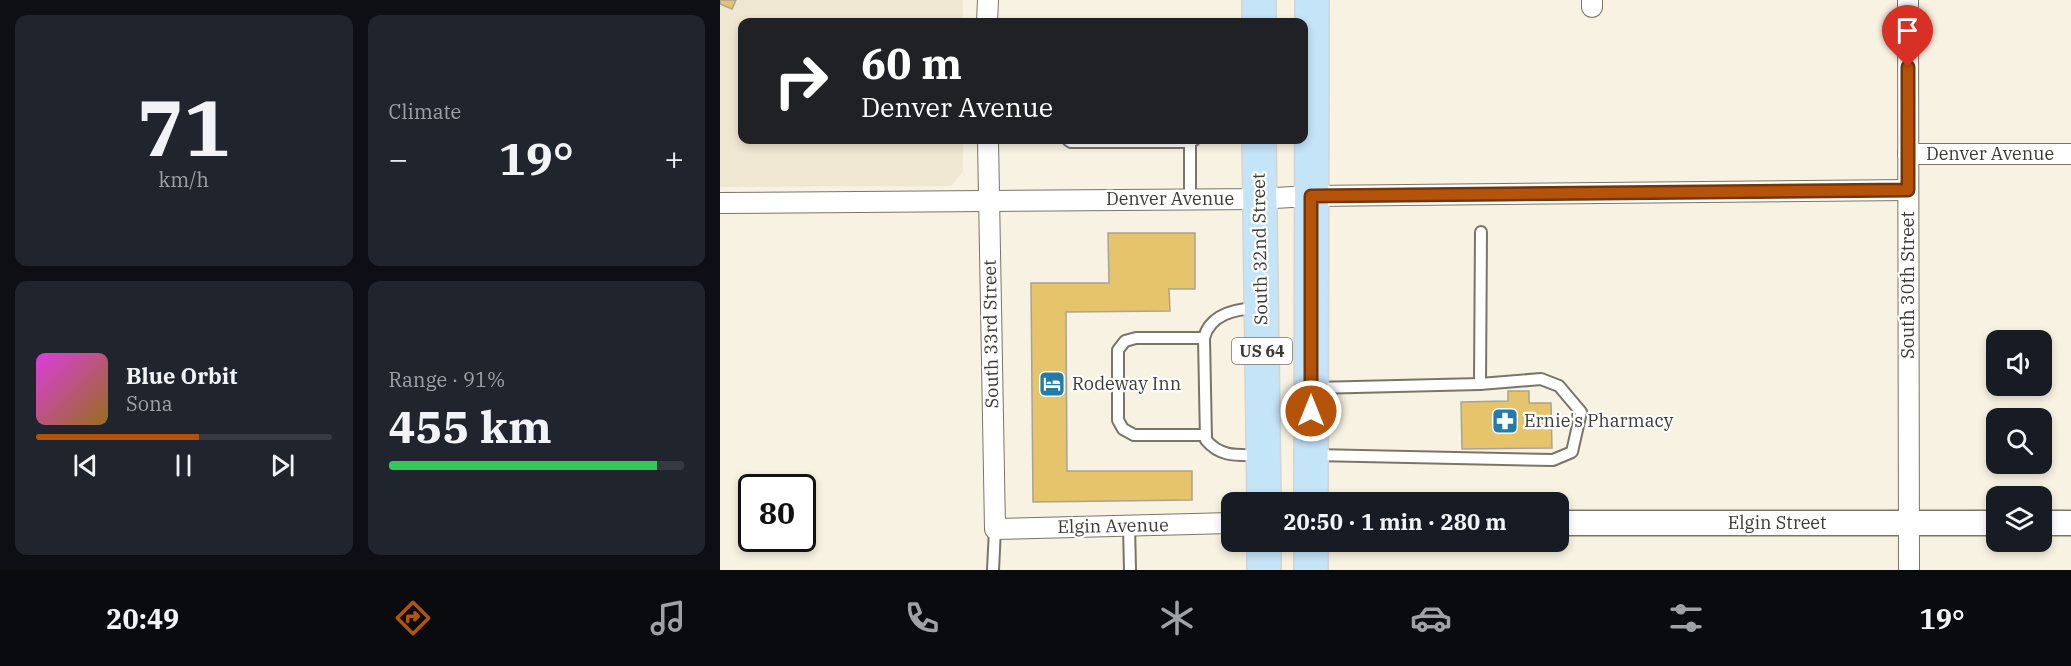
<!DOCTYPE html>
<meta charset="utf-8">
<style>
body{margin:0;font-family:"IBM Plex Serif",serif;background:#20242c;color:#f1f3f6;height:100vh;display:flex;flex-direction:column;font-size:22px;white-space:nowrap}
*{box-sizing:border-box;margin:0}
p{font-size:20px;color:#9ea1a6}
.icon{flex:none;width:33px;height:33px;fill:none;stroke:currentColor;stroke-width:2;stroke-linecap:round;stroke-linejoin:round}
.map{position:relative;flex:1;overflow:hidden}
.side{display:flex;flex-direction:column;gap:15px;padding:15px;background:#0d0f14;width:720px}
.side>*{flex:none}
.top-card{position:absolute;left:18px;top:18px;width:570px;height:126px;border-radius:12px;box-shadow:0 3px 9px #0003;background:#202124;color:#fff;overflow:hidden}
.fabs{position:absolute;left:1266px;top:330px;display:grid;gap:12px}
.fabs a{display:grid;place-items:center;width:66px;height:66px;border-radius:12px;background:#171b24;box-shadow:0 3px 9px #0003;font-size:30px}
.speed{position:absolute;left:18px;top:474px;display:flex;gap:12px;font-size:30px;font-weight:700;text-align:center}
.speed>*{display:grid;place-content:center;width:78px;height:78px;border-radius:50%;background:#171b24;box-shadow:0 3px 9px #0003;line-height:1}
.speed .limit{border:3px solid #111;border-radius:9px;background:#fff;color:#111}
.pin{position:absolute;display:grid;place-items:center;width:51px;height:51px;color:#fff;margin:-62px -26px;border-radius:50% 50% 50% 0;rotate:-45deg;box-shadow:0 0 6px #0007}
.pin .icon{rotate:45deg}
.me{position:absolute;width:66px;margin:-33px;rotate:0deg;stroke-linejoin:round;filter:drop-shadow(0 0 4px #0008)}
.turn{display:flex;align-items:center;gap:21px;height:126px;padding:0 24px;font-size:27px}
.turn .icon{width:78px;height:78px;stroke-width:2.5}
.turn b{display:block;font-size:42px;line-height:51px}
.big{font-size:45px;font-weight:700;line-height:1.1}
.side .card{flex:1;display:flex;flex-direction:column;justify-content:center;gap:9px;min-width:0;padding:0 21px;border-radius:12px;background:#20242c}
.side .dial{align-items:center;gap:0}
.dial b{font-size:78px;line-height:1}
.song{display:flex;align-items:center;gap:18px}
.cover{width:72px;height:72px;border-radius:9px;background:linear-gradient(135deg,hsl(300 70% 55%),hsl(40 70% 35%))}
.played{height:6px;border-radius:3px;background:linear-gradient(90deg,#b45309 55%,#363941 55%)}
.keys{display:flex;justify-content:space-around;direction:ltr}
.heat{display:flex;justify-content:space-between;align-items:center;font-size:33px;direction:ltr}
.charge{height:9px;border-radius:4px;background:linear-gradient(90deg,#34c759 91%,#363941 0)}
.side .tiles{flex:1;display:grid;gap:15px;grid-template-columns:repeat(2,1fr)}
.trip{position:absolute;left:501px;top:492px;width:348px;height:60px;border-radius:12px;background:#171b24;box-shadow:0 3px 9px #0003;font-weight:700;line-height:60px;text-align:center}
.menu{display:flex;height:96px;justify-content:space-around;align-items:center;background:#090b0e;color:#9ea1a6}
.menu .icon{width:42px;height:42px}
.menu .on{color:#b45309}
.menu b{font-size:27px;color:#f1f3f6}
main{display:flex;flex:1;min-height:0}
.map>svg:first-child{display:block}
</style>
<main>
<section class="side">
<div class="tiles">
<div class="card dial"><b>71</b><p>km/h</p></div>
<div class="card"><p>Climate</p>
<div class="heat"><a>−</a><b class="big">19°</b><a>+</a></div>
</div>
<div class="card">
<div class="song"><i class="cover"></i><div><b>Blue Orbit</b><p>Sona</p></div></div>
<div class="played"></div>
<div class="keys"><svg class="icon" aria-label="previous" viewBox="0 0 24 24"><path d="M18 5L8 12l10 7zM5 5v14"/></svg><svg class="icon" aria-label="pause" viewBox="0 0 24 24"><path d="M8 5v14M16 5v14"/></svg><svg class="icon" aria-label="next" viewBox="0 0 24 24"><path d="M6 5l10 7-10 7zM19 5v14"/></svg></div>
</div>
<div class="card"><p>Range · 91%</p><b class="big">455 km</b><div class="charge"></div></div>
</div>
</section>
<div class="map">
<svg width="1351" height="570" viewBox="0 0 1351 570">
<rect width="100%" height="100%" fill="#f8f2e2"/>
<path fill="#efe7d1" d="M0 0H243V22H22V140H243V171L231 186 0 187Z"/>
<g fill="#e5c46b" stroke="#a9a395" stroke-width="1.5">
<path d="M0 0H16L12 9 0 4Z"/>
<path d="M388 233H475V289H449L450 311 346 312 347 471H472V500L313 502 311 283H389Z"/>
<path d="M788 391H809V403H831L832 448 742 449 741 402 788 401Z"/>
</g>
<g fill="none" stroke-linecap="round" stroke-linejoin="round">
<defs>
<g id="service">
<path d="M348 140 351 142H470L474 140"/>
<path d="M470 198V142"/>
<path d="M537 308C515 309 490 314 484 338L486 440C501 458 519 455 540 455"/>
<path d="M484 338H416L405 341 398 350V420L403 429 414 435H486"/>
<path d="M760 384 761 232"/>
<path d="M594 388 760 384 821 379 839 386 861 412 852 452 833 460 594 455"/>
<path d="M409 525 410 570"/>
<path d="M273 570 275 529"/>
</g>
<g id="minor">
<path d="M872 0V7"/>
<path d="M1188 0 1189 570"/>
<path d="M267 22 268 0"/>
<path d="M268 140 275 529 512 523"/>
<path d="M1188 154H1351"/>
<path d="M0 203 539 199 590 196 1188 190"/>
</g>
<g id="tertiary">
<path d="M838 523H1276"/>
<path d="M1322 523H1351"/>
</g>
<g id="trunk">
<path d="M539 0V22"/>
<path d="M539 140 544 502"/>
<path d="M591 502 592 0"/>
<path d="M544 542V570"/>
<path d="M591 542V570"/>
</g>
</defs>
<use href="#service" stroke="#7a7567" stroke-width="14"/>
<use href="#minor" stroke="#7a7567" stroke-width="22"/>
<use href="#tertiary" stroke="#7a7567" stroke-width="27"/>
<use href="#trunk" stroke="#d4d4d2" stroke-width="36"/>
<use href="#service" stroke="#fff" stroke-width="10"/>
<use href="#minor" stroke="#fff" stroke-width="20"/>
<use href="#tertiary" stroke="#fff" stroke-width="24"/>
<use href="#trunk" stroke="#c4e4f8" stroke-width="33"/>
</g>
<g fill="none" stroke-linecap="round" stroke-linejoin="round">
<defs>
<path id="route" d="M591 411V196L1188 190V67"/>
</defs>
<use href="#route" stroke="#753606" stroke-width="15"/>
<use href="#route" stroke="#b45309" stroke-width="10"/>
</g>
<defs>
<symbol id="hotel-square" viewBox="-11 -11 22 22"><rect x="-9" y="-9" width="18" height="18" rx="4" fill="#237baa" stroke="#fff"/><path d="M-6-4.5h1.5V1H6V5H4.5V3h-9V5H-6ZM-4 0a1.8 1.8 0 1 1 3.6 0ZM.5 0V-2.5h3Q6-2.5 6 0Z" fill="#fff"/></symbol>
<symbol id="pharmacy-square" viewBox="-11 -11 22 22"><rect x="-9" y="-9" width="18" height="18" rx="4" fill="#237baa" stroke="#fff"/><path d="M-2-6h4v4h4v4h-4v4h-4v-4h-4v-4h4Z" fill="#fff"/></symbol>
</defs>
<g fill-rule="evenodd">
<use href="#hotel-square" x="317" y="369" width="30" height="30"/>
<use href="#pharmacy-square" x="770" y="406" width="30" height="30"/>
</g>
<g text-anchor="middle" stroke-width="4.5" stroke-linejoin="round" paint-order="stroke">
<rect fill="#fff" stroke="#767571" stroke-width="1.5" x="512" y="338" width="60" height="26" rx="4.5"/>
<g font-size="16" font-weight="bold" fill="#3c3a34">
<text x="542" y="357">US 64</text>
</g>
<g font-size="18" fill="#3c3a34" stroke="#fff">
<text x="1270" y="160">Denver Avenue</text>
<text x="450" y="205">Denver Avenue</text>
<text transform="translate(540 249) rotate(-91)" y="6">South 32nd Street</text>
<text transform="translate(1188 285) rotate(-90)" y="6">South 30th Street</text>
<text transform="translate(271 334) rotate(-91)" y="6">South 33rd Street</text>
<text x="1057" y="529">Elgin Street</text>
<text transform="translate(393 526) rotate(-1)" y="6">Elgin Avenue</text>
</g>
<g font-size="18" fill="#3c3a34" stroke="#fff" text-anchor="start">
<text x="352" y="390">Rodeway Inn</text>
<text x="804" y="427">Ernie's Pharmacy</text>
</g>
</g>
</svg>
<div class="fabs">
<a><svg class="icon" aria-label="sound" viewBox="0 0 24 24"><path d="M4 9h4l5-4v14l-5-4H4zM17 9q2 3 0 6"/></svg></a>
<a><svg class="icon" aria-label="search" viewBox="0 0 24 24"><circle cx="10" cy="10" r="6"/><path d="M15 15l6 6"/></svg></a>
<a><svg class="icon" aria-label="layers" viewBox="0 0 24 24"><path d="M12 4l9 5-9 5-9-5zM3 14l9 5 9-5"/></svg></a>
</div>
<div class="speed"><div class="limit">80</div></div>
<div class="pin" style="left:1188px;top:67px;background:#d93025"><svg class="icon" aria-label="arrive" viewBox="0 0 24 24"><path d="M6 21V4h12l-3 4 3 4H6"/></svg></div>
<svg class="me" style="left:591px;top:411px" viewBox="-20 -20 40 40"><circle r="17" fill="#b45309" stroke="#fff" stroke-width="3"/><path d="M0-11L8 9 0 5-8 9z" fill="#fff"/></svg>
<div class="trip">20:50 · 1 min · 280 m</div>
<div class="top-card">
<div class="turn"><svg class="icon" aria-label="right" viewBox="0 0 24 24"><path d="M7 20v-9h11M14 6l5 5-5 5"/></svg><div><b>60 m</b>Denver Avenue</div></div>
</div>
</div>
</main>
<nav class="menu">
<b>20:49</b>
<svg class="icon on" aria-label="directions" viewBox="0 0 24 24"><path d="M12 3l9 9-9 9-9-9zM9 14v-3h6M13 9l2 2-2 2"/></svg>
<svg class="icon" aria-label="music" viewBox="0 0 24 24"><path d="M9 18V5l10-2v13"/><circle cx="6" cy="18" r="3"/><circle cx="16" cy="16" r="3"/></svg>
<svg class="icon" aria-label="phone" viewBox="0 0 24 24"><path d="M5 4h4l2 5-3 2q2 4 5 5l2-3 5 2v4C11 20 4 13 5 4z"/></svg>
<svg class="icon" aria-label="climate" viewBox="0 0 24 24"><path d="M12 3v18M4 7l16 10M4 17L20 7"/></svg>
<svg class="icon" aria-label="car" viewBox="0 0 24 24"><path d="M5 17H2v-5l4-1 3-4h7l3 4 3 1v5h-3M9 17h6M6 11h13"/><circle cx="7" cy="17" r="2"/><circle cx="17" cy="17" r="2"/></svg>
<svg class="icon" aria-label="filters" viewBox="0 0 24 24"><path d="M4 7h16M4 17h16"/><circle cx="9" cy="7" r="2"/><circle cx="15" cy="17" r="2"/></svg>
<b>19°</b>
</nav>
